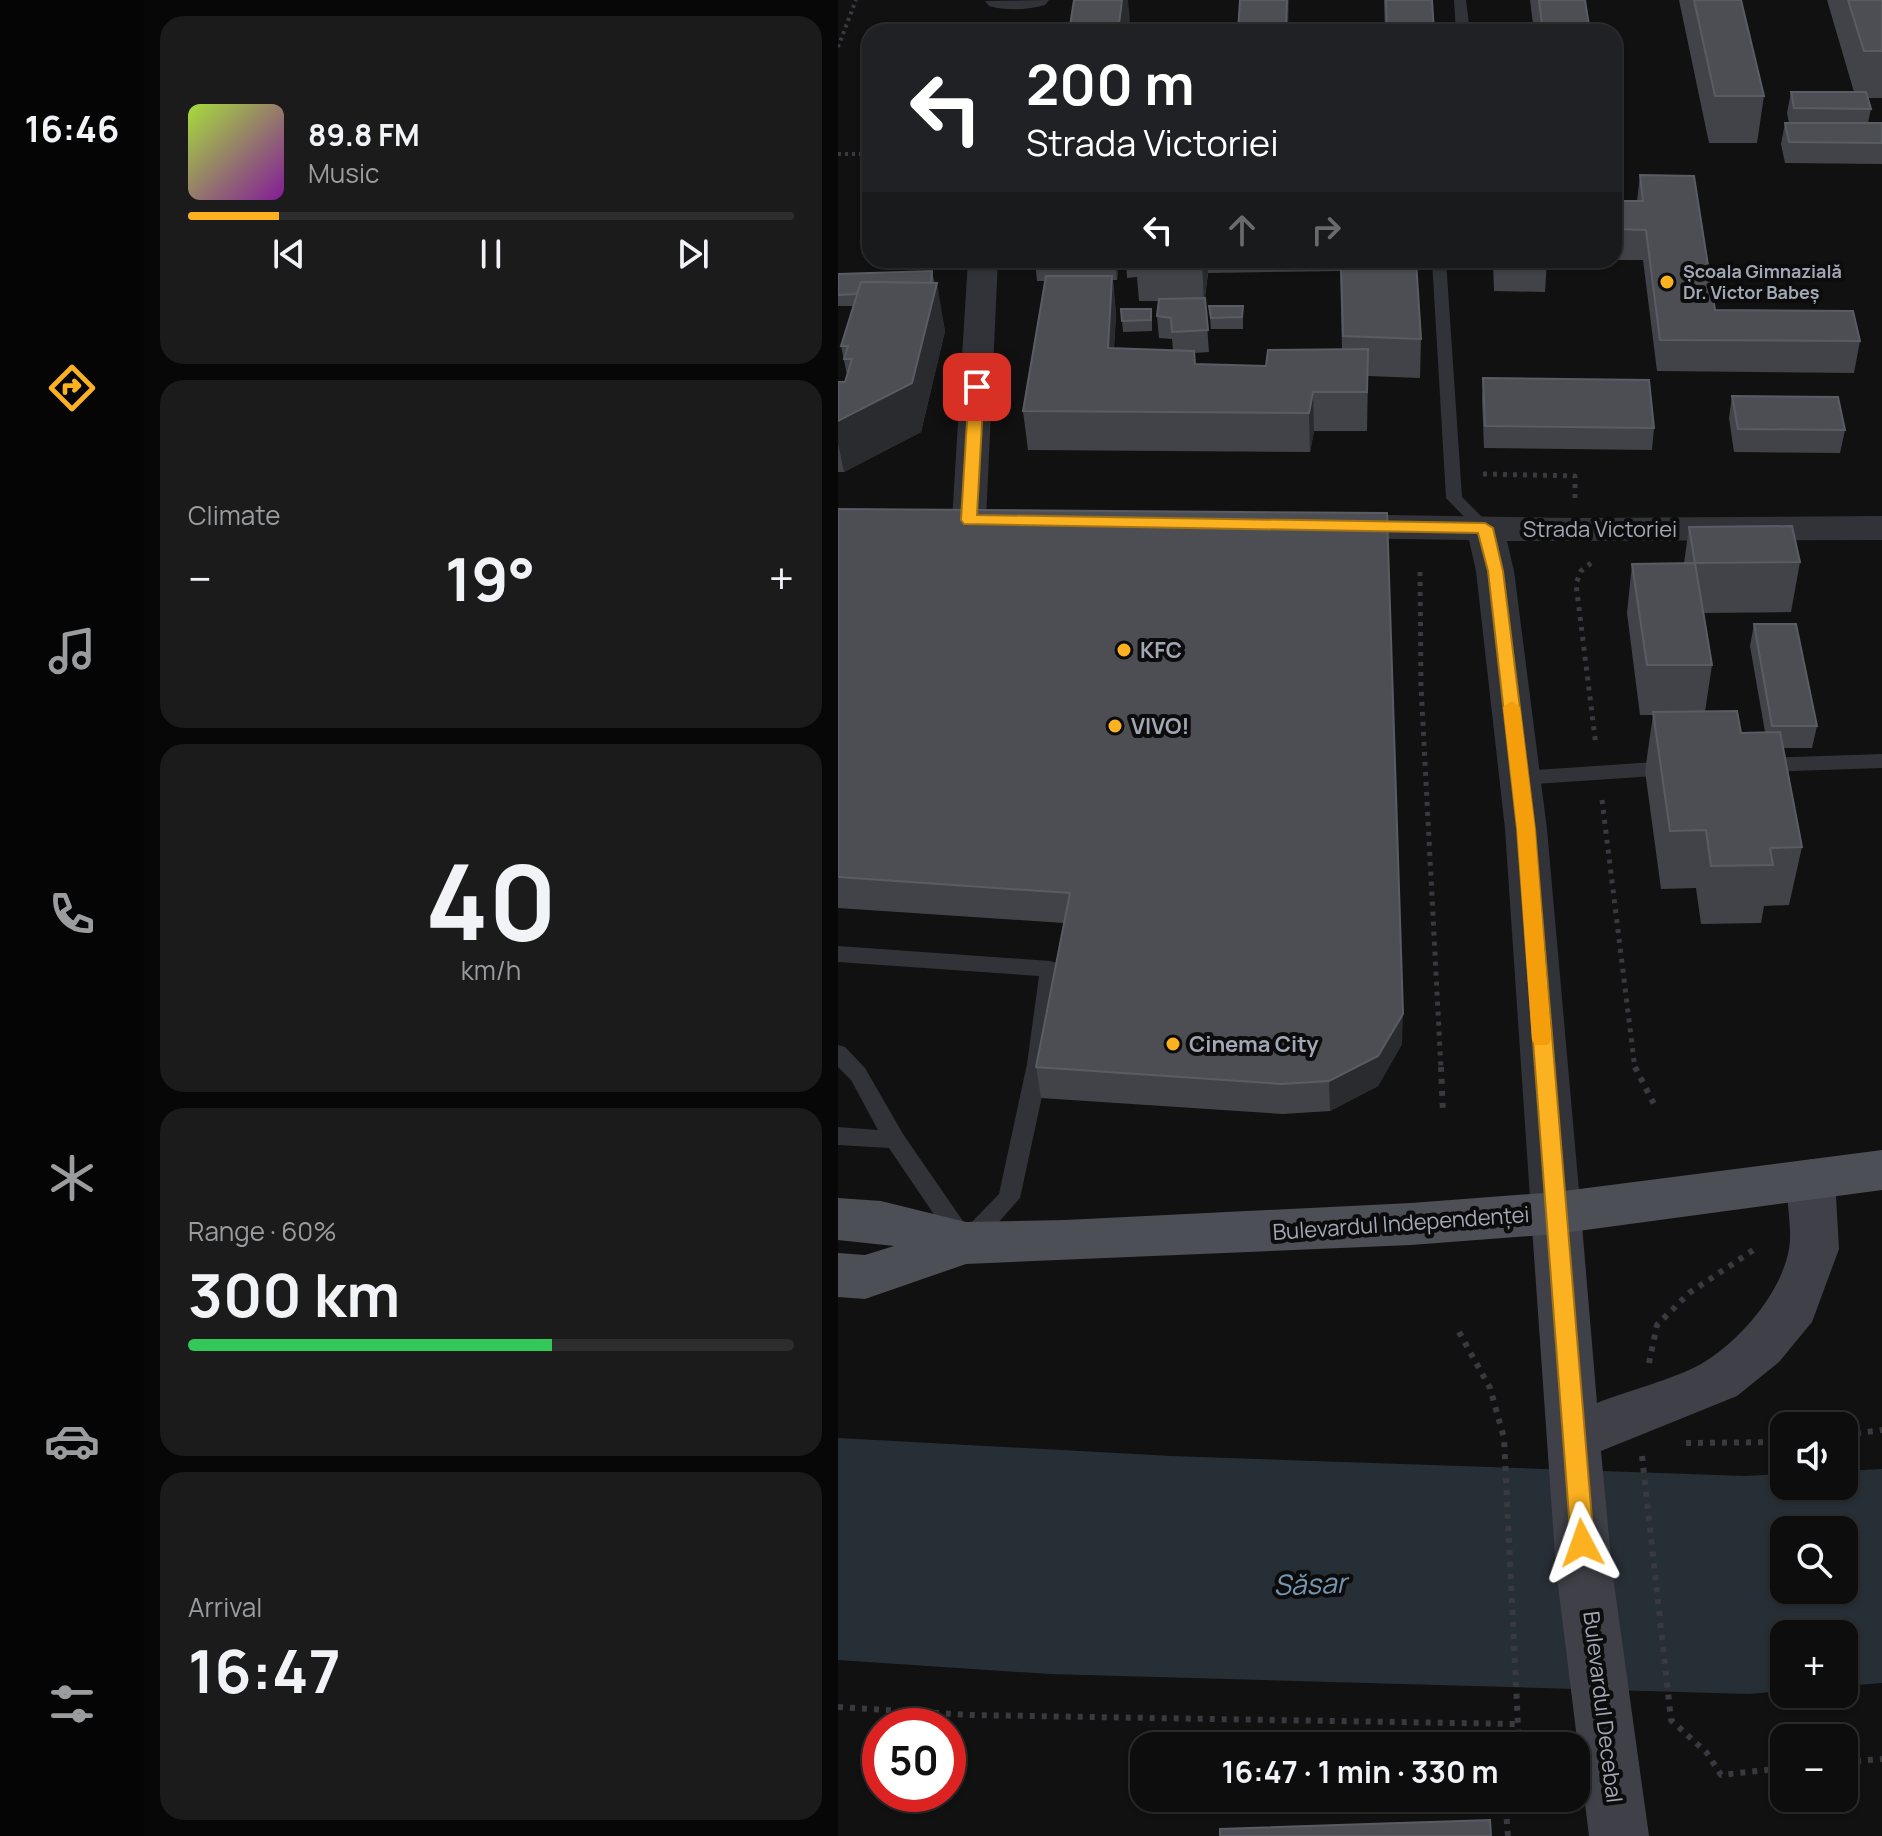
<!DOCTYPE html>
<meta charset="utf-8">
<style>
body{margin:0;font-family:Manrope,sans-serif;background:#1b1b1c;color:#f1f3f6;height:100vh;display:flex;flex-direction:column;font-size:30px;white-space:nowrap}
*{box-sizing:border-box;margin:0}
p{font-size:26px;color:#9a9c9e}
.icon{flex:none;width:44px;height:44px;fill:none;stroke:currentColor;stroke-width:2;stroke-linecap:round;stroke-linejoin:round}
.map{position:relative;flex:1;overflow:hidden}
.drawer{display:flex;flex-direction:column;gap:16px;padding:16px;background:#070708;width:694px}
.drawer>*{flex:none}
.guide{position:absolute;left:24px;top:24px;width:760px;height:244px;border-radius:24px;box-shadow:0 2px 6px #0004,0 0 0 2px #2d2d2e;background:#202124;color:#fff;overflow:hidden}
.tools{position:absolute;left:932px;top:1412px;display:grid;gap:16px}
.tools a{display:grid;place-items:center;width:88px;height:88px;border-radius:16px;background:#0d0d0e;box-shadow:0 2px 6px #0004,0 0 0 2px #2d2d2e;font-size:40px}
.speed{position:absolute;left:24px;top:1708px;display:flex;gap:16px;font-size:40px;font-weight:700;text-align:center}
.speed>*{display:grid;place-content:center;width:104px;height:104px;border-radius:50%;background:#0d0d0e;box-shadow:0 2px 6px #0004,0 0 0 2px #2d2d2e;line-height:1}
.speed .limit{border:12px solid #d22;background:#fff;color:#111}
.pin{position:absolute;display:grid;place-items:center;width:68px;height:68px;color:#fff;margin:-34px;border-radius:16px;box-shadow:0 4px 12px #0006}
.me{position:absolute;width:88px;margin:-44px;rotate:356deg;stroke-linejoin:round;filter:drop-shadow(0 0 6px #0008)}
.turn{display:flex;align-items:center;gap:28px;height:168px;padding:0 32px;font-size:36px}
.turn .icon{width:104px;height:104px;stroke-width:2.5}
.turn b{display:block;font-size:56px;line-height:68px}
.lanes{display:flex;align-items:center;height:76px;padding:0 32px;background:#0003;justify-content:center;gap:40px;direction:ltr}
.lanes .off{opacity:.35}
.big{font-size:60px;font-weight:700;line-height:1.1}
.drawer .widget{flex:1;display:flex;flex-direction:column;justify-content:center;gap:12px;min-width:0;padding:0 28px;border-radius:24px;background:#1b1b1c}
.drawer .dial{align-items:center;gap:0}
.dial b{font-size:104px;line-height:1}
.song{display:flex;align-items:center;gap:24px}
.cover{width:96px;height:96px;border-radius:12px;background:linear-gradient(135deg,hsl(80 70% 55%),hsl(290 70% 35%))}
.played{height:8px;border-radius:4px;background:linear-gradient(90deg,#fbb120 15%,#2d2d2e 15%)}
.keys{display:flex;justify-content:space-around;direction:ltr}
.heat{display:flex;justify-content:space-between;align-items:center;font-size:44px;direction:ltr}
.charge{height:12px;border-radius:6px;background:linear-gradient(90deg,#34c759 60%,#2d2d2e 0)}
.trip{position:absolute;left:292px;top:1732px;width:460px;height:80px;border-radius:24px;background:#0d0d0e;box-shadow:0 2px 6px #0004,0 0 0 2px #2d2d2e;font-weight:700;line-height:80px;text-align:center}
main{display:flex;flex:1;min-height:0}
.tabs{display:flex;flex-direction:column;width:144px;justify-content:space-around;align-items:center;background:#050506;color:#9a9c9e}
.tabs .icon{width:56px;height:56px}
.tabs .current{color:#fbb120}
.tabs b{font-size:36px;color:#f1f3f6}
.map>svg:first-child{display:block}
</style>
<main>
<nav class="tabs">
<b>16:46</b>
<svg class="icon current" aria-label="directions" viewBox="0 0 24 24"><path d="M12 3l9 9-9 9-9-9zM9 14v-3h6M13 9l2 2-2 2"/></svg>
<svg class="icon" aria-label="music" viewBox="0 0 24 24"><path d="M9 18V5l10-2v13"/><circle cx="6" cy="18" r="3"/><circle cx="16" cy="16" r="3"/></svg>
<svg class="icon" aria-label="phone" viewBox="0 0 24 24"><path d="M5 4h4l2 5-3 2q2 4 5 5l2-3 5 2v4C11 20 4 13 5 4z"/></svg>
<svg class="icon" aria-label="climate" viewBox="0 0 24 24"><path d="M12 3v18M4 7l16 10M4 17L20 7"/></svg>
<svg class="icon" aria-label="car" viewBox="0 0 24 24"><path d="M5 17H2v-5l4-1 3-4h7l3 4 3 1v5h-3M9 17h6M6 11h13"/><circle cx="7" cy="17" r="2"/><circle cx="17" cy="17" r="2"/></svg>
<svg class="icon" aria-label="filters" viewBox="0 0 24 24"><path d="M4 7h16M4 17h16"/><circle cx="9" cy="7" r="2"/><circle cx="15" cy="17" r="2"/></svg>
</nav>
<section class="drawer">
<div class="widget">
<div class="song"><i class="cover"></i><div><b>89.8 FM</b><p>Music</p></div></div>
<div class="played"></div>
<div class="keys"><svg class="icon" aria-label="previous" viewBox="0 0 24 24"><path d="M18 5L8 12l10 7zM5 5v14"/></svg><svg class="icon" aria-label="pause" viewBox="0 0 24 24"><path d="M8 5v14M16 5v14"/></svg><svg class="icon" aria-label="next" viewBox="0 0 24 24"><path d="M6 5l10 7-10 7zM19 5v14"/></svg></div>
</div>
<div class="widget"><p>Climate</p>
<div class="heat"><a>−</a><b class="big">19°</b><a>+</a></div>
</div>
<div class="widget dial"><b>40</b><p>km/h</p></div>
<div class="widget"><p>Range · 60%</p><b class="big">300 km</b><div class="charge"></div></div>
<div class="widget"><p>Arrival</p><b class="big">16:47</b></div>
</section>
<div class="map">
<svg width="1044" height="1836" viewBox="0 0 1044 1836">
<rect width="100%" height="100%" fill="#111112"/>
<path fill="#272f36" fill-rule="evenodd" d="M0 1438 333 1456 907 1476 946 1474V1486H1006V1471L1044 1469V1683L1006 1686V1634H946V1691L911 1694 212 1674 0 1660ZM946 1530H1006V1590H946Z"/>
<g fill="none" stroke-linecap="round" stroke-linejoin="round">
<g stroke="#383a3f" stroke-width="4" stroke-dasharray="3 4" stroke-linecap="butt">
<path d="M0 47 18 0"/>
<path d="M0 154H32"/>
</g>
<g stroke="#383a3f" stroke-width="5" stroke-dasharray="4 6" stroke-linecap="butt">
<path d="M645 474 737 476V499"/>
<path d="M753 563 743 571 738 584 758 746"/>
<path d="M582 572 583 686 603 1069"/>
<path d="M764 800 797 1069"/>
</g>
<g stroke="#383a3f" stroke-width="6" stroke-dasharray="5 7" stroke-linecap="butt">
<path d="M603 1067 605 1114"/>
<path d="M797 1067 818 1108"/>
<path d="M621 1332 652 1388 666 1438 681 1746"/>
<path d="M811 1363 819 1325 851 1293 917 1249"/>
<path d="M1006 1435 1044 1430"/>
<path d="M848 1443 946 1442"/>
<path d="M804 1456 833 1720 869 1753 883 1775 946 1768"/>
<path d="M0 1707 132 1715 679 1724"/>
<path d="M1006 1762 1044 1759"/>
<path d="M670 1836 668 1810 671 1798"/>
</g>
<g fill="#323338" fill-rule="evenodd">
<path d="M616 0H628L632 32H618Z"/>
<path d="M594 260H608L624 497 655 528 647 533 641 532 608 498Z"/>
<path d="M1044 754V768L924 772 915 765 924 758Z"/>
<path d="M832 761 841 768 832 775 682 785 673 778 682 771Z"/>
<path d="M0 946 212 961 219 963 222 969 211 1064 182 1198 136 1250 128 1253 120 1250 51 1148 0 1145V1127L40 1130 13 1080 0 1067V1045L7 1047 27 1068 65 1134 129 1227 161 1194 189 1064 201 976 0 962Z"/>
</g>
<g fill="#323338" fill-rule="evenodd">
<path d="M211 0 207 5C190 10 168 11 151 6L147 1Z"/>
<path d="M130 260H160L148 520 143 528 131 531 119 528 114 520Z"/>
</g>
<path fill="#323338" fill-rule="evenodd" d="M490 514 738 518 1044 516V540L669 541 676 571 709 829 743 1213 735 1228 718 1234 701 1228 693 1213 667 829 638 571 631 540 490 538 477 534 471 526 477 518Z"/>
<path fill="#404148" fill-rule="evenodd" d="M973 1159 990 1165 997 1179 1001 1249 974 1322 941 1362 899 1396 763 1451 774 1569 811 1836H751L718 1569 693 1213 701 1198 718 1192 735 1198 743 1213 759 1403C791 1390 834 1380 863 1364 901 1342 943 1294 951 1249 956 1220 942 1192 956 1165Z"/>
<path fill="#4d4f57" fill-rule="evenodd" d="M1044 1150V1190L718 1234 573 1245 128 1264 27 1299 0 1297V1253L27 1255 56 1246 0 1240V1198L43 1201 128 1222 227 1220 573 1203 718 1192Z"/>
</g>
<g fill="#414348" fill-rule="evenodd">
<path d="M546 0H594L596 32H547Z"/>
<path d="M692 0H747L752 32H696Z"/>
<path d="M841 0H903L926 96 919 143H871Z"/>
<path d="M989 0H1044V98H1029L1033 109 1030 123H1044V164L947 163 943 144 947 123H951L949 113 953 92H1016Z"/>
<path d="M802 175 877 310 1022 341 1016 373 819 371 805 260H740H776V201H799Z"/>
<path d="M197 260H281L279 280H275L278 314 276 349 335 350 334 339 321 338 319 316 321 301H301L299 277 289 278 288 260H578L583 339 582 378 530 376 529 431H476L472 452 190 450 185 411 207 281H199ZM502 271 504 349 428 366 357 364 356 353 371 352 367 298 370 273Z"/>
<path d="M655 260H709L707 292 656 291Z"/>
<path d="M94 271 107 331 83 432 6 472H0V382H7L9 375 3 346 15 306H0V274Z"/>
<path d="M371 306 405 317V329H373Z"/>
<path d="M314 320V331L285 332 284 321Z"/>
<path d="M645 378 816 428 814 450 646 448 644 400Z"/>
<path d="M894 396 1007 430 1002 453 896 452 891 418Z"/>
<path d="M0 509 564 1044 540 1086 492 1111 445 1114 203 1098 198 1067 226 923 0 908Z"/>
<path d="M851 527 962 562 953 612 866 613 874 665 867 712 903 733 927 732 912 646 916 624 979 726 974 748H946L964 847 951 905 926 906 923 923 863 924 858 888 823 889 807 771 815 715H802L789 613 794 564 846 563Z"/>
</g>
<g fill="#2a2b2e">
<path d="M284 0H290L292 20 290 32H280Z"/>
<path d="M449 0H451L450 32H448Z"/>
<path d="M277 260H281L279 280Z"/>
<path d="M364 260H370V273L366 303Z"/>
<path d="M274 276 278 314 273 387 270 348Z"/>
<path d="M99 283 107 331 83 432 6 472 0 443V421Z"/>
<path d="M475 392 476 431 472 452 471 413Z"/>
<path d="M565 1014 564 1044 540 1086 492 1111 491 1081Z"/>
</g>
<g fill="#4c4e54" stroke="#595c63" stroke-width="2">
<path d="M236 0H284L280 32H231Z"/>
<path d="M402 0H449L448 32H400Z"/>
<path d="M548 0H594L596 32H549Z"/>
<path d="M701 0H747L752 32H705Z"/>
<path d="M856 0H903L926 96H877Z"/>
<path d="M1010 0H1044V51H1026Z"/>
<path d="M953 92H1028L1033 109 956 108Z"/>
<path d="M947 123H1044V143L951 142Z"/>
<path d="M802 175 856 176 877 310 1015 311 1022 341 822 340 808 230 776 229V201H805Z"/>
<path d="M298 260H364V264L298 262Z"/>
<path d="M503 260H578L583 339 505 336Z"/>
<path d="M658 260H709V261Z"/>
<path d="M94 271 93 283 23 282 19 294 0 295V274Z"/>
<path d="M208 276H274L270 348 356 351 357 364 428 366 430 350 530 349 529 392H475L471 413 185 411Z"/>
<path d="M23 282 99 283 74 383 0 421V382H7L14 359H6L10 346H3Z"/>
<path d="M367 298 370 330 334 332 333 318 319 316 321 299Z"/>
<path d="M371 306H405L404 317 373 318Z"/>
<path d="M283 309H313V320L284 321Z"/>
<path d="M645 378 811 380 816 428 647 426Z"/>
<path d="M894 396 1000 397 1007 430 900 429Z"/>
<path d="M0 509 549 513 565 1014 540 1056 491 1081 444 1084 198 1067 232 893 0 877Z"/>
<path d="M954 526 962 562 857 563 851 527Z"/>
<path d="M857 563 874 665H809L794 564Z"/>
<path d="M916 624H958L979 726H934Z"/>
<path d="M899 711 903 733 942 732 964 847 932 848 935 865 873 866 868 830 832 831 815 712Z"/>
<path d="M652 1820 653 1836H382V1829Z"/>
</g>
<path fill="#fbb120" stroke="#a37315" stroke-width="2" d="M139 382 146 387 139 515 647 523 655 528 665 571 697 829 756 1543 752 1550 744 1553 736 1550 733 1543 679 829 650 571 640 533 126 524 123 520 131 387Z"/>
<path fill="#f59e0b" d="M674 701 682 707 697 829 713 1040 710 1045H697L694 1040 679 829 665 707Z"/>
<g fill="#fbb120" stroke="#0c0c0d" stroke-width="3">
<circle cx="829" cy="282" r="8"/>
<circle cx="286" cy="650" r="8"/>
<circle cx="277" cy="726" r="8"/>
<circle cx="335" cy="1044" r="8"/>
</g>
<g text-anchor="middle" stroke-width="8" stroke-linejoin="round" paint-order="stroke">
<g font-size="18" font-weight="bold" fill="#a1a7b4" stroke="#0c0c0d" text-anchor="start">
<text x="845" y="278">Școala Gimnazială<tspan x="845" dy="21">Dr. Victor Babeș</tspan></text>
</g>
<g font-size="22" fill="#a1a7b4" stroke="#0c0c0d">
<text x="762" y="537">Strada Victoriei</text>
<text transform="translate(563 1223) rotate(-4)" y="8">Bulevardul Independenței</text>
<text transform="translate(765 1707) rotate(83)" y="8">Bulevardul Decebal</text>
</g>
<g font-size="22" font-weight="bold" fill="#a1a7b4" stroke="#0c0c0d" text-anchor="start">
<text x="302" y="658">KFC</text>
<text x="293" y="734">VIVO!</text>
<text x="351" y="1052">Cinema City</text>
</g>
<g font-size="28" font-style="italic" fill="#7695b1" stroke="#0c0c0d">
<text transform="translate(472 1584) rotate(-2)" y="10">Săsar</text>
</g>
</g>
</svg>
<div class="tools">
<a><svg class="icon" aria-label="sound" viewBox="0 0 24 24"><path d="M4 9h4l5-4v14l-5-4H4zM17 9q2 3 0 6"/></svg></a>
<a><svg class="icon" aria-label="search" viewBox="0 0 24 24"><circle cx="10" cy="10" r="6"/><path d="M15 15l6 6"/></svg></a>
<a>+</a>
<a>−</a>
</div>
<div class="speed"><div class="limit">50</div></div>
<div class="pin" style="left:139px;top:387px;background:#d93025"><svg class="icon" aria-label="arrive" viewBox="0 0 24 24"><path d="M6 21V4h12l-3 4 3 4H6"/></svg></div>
<svg class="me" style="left:744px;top:1543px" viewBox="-20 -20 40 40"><path d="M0-17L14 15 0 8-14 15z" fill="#fbb120" stroke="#fff" stroke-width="4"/></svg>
<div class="trip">16:47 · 1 min · 330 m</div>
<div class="guide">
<div class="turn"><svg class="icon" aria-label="left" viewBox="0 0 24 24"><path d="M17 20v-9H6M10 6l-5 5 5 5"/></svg><div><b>200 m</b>Strada Victoriei</div></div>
<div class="lanes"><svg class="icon" aria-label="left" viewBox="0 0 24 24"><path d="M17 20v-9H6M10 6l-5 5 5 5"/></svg><svg class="icon off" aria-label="ahead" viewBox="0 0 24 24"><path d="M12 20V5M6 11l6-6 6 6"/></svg><svg class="icon off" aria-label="right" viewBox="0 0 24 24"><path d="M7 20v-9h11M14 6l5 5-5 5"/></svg></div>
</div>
</div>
</main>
